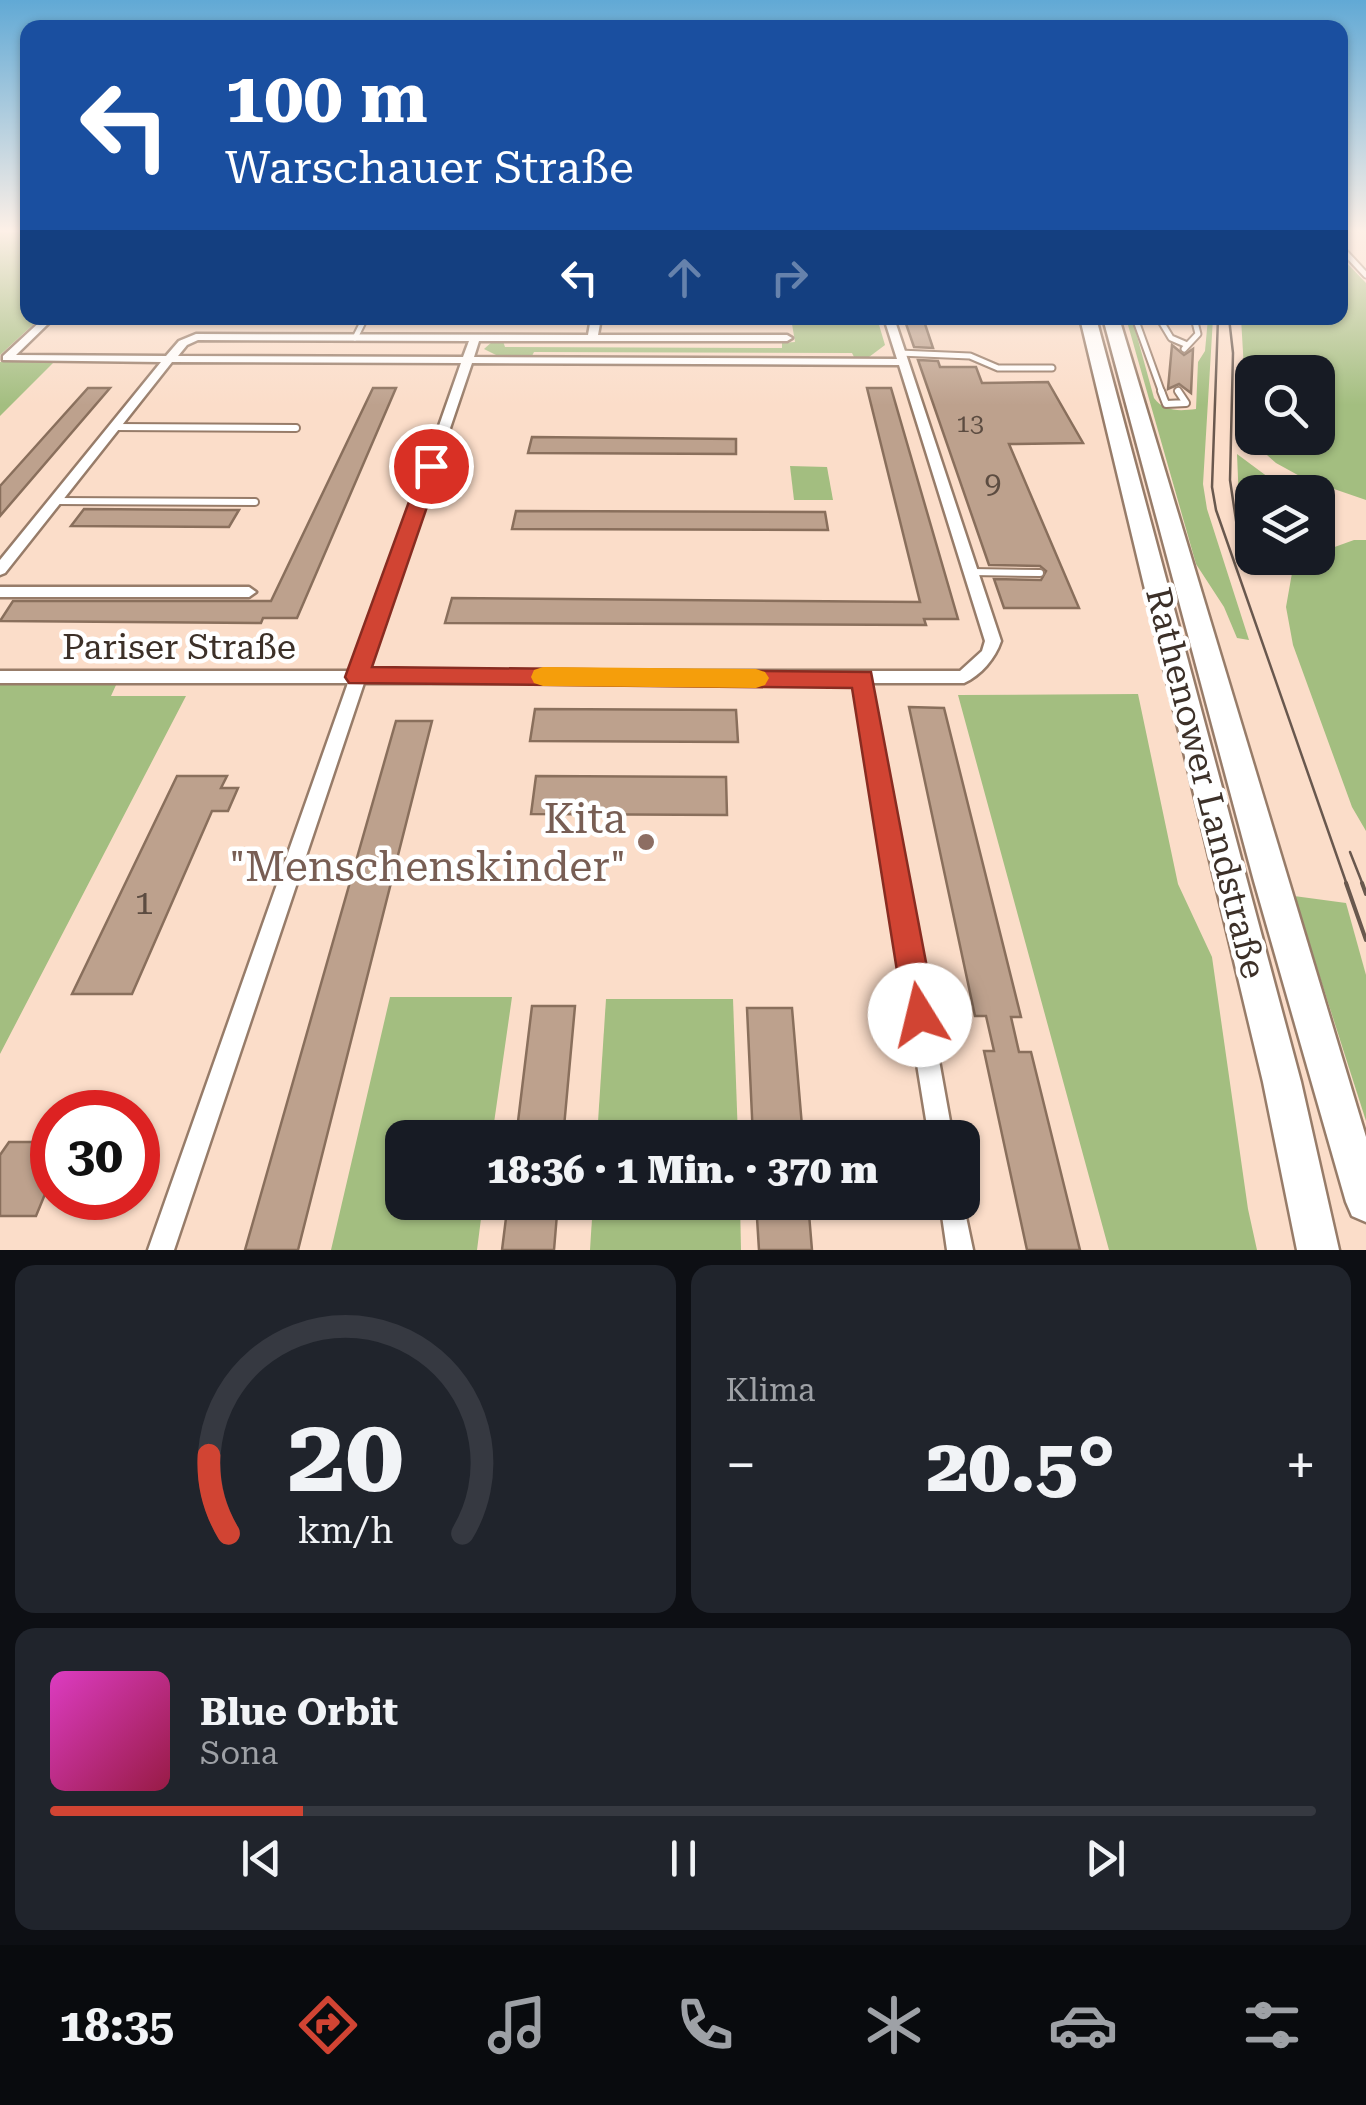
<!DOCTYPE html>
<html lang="de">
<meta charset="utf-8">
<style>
body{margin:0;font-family:"Roboto Serif",serif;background:#20242c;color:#f1f3f6;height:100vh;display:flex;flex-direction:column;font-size:38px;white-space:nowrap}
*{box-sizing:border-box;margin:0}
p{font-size:32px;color:#9ea1a6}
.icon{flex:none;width:55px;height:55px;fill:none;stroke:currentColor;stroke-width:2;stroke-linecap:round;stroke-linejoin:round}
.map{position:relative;height:1250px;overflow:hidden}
.panel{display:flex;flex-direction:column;gap:15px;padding:15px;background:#0d0f14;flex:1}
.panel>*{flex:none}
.top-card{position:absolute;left:20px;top:20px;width:1328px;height:305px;border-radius:20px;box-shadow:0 2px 8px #0004;background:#1a4fa0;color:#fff;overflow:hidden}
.buttons{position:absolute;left:1235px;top:355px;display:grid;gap:20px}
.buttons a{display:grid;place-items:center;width:100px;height:100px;border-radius:20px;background:#171b24;box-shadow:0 2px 8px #0004;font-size:50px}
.speed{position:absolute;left:30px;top:1090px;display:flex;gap:20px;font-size:50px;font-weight:700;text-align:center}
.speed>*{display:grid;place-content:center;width:130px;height:130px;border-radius:50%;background:#171b24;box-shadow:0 2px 8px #0004;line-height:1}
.speed .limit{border:15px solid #d22;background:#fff;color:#111}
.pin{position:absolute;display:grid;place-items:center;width:85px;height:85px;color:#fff;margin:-42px;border:5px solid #fff;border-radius:50%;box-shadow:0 2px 10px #0007}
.me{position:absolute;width:110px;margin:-55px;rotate:351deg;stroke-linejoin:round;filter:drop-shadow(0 0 8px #0008)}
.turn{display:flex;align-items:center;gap:35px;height:210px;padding:0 40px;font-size:45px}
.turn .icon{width:130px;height:130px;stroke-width:2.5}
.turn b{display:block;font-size:70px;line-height:85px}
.lanes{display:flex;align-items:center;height:95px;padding:0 40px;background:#0003;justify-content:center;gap:50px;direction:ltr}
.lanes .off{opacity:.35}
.big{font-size:75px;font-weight:800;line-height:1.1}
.panel .tile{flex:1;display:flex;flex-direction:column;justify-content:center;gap:15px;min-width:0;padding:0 35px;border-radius:20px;background:#20242c}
.panel .dial{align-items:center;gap:0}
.dial svg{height:260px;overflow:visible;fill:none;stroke:#363941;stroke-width:7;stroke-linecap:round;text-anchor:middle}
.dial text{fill:#f1f3f6;stroke:none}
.song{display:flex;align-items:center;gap:30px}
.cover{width:120px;height:120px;border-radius:15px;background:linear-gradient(135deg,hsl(310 70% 55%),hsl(340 70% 35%))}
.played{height:10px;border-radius:5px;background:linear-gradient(90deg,#d14433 20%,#363941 20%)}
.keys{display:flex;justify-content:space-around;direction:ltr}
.heat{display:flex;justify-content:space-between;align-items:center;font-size:55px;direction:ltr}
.panel .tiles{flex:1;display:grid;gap:15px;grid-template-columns:1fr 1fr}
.tile:last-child{grid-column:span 2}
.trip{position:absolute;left:385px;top:1120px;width:595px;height:100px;border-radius:20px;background:#171b24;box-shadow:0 2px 8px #0004;font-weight:800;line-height:100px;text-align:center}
.dock{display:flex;height:160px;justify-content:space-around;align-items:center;background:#090b0e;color:#9ea1a6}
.dock .icon{width:70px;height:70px}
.dock .current{color:#d14433}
.dock b{font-size:45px;color:#f1f3f6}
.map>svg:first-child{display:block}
</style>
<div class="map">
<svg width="1366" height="1250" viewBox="0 0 1366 1250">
<rect width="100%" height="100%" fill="#fbddc9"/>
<g fill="#a3be80" fill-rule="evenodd">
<path d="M0 230H27V308L22 314 37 321 0 355Z"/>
<path d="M1340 256 1366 283V500L1305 479 1276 463 1248 438 1241 318H1340ZM1252 372H1318V438H1252Z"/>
<path d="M791 318H877L885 345 869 357H854L852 353 534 352 532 356H498L484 349 493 341H503L505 347 782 348V343L795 342Z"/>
<path d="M1126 318H1132L1154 398C1164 412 1180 411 1196 409L1198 362 1205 351 1208 318H1213L1203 484 1207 509 1249 640 1237 638 1224 607 1196 564Z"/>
<path d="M0 362H54L0 416Z"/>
<path d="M1237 454 1288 492H1252V552L1249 556 1240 526Z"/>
<path d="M790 466 827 467 833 500H794Z"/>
<path d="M1354 540H1366V831L1352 807 1293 645 1286 607 1292 573 1318 558V553Z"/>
<path d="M0 685H116L111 696H186L0 1054Z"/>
<path d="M1138 694 1178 884 1212 957 1248 1209 1257 1250H1109L958 695Z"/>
<path d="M1294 896 1346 903 1366 975V1121Z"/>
<path d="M390 997H512L492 1137 402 1138V1202L483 1203 477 1250H331Z"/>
<path d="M606 999H733L738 1137H597Z"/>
<path d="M593 1203H740L741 1250H590Z"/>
</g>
<g fill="#bda18d" stroke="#896f5c" stroke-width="2.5">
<path d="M904 318H923L933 348 914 347Z"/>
<path d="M1172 345 1184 355 1193 349 1191 393 1179 384 1168 389Z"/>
<path d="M918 360 938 361 940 367H976L982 383 1048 382 1083 443 1009 444 1079 608H1004L994 579 1041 580 1046 571 1040 566 989 565Z"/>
<path d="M88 388H110L0 516V486Z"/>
<path d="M373 388H396L297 618H263L261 623 0 621 13 601H271Z"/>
<path d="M867 388H891L958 619H924L926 625 445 623 452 598 920 602Z"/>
<path d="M532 437 736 439V454L528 453Z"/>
<path d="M84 509 218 510H239L229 527 71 526Z"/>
<path d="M516 511 825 512 828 530 512 529Z"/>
<path d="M909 707 944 708 1021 1017H1011L1019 1052H1031L1080 1250H1027L984 1051H994L986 1016H975Z"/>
<path d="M535 709 736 710 738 742 530 741Z"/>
<path d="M396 721H432L298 1250H245Z"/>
<path d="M177 776H227L221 788H238L228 811H212L132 994H72Z"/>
<path d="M536 776 726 777 727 815 531 814Z"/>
<path d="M532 1006H575L563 1138H516Z"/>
<path d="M747 1008H792L803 1138H753Z"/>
<path d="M9 1142H52V1177L36 1216H0V1155Z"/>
<path d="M508 1202H558L554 1250H502Z"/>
<path d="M756 1202H808L812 1250H759Z"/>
</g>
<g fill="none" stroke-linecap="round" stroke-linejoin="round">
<defs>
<g id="lane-far1">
<path d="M1340 247 1366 275"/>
<path d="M1135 318 1162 393"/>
<path d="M1159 318 1171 338 1185 344"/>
<path d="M355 338 365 318"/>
<path d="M1184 349 1198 334 1194 318"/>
<path d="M899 353 970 356 998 368H1052"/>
</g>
<g id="lane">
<path d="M1161 391 1166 404 1186 403 1178 391"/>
<path d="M114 427 296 428"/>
<path d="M55 501 255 502"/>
<path d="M971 572 1040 573"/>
</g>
<g id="street">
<path d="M44 318H54L16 355 166 356 179 341 196 334 588 335 591 318H601L598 335H787L792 338 787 341H479L474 357 897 359 884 318H894L1001 641C995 659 981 675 964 683H871L953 1138H929L855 683H364L174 1250H148L348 683H0V671H353L461 363 172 362 5 573 0 575V560L161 362 3 360V356ZM198 340 469 341 463 357 178 356 187 345ZM472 363 899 365 985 641 982 651 960 671H368Z"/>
<path d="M0 587H249L256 592 249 597H0Z"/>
<path d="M962 1198 973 1250H947L940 1202H962Z"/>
</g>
<g id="primary">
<path d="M1080 318H1096L1301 1082 1339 1250H1297L1263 1082Z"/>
<path d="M1103 318H1119L1366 1137V1222L1352 1216 1346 1202 1254 881Z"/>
</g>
</defs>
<use href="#lane-far1" stroke="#977c69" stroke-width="9"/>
<use href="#lane" stroke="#977c69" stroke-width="10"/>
<use href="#street" stroke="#977c69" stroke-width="5"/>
<use href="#primary" stroke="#977c69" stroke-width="5"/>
<use href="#lane-far1" stroke="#fff" stroke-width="5"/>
<use href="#lane" stroke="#fff" stroke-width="6"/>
<use href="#street" fill="#fff" fill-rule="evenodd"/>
<use href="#primary" fill="#fff" fill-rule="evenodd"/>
<g stroke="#69584e" stroke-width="2.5">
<path d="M1218 318 1212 487 1216 510 1347 885"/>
<path d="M1229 318 1233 353 1230 480 1240 547"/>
<path d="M1350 852 1363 885"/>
</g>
<g stroke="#69584e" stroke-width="4">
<path d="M1346 883 1366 940"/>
<path d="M1362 883 1366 894"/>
</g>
</g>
<linearGradient id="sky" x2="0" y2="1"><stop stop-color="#61a9d5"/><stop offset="0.57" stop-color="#fdf0e7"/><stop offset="1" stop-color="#fdf0e7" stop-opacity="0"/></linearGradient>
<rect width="1366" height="405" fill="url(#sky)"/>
<path fill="#d14433" stroke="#882c21" stroke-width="2.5" d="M431 460 441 466 372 667 871 672 936 1015 931 1026 920 1031 909 1026 904 1015 852 688 349 683 345 677 422 466Z"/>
<path fill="#f59e0b" d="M543 667 756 669 765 672 769 678 765 685 756 688 543 686 534 683 531 677 534 670Z"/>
<circle fill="#8d6e63" stroke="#fff" stroke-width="4" cx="646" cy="842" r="10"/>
<g text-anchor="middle" stroke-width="9" stroke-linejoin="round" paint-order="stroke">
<g font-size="25" fill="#5c4c41">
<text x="970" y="432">13</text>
</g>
<g font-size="30" fill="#5c4c41">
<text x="993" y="493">9</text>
</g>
<g font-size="35" fill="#3c3028" stroke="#fff">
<text x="179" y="659">Pariser Straße</text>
<text transform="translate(1206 783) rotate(76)" y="12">Rathenower Landstraße</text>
</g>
<g font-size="35" fill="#5c4c41">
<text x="144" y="914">1</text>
</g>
<g font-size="42" fill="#785e54" stroke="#fff" text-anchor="end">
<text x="626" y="833">Kita<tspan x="626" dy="48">"Menschenskinder"</tspan></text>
</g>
</g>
</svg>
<div class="buttons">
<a><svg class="icon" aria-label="search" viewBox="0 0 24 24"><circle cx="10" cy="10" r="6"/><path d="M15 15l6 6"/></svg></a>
<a><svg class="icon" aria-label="layers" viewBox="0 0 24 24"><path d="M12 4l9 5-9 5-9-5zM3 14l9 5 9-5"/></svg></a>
</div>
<div class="speed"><div class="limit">30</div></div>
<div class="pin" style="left:431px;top:466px;background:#d93025"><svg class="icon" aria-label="arrive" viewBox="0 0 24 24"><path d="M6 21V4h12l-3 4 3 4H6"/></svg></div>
<svg class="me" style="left:920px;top:1015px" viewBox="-20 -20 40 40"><circle r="19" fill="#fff"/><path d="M0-13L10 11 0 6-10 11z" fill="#d14433"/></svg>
<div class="trip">18:36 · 1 Min. · 370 m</div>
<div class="top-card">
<div class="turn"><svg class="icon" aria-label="left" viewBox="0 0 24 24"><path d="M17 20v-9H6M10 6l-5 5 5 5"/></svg><div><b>100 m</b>Warschauer Straße</div></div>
<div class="lanes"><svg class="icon" aria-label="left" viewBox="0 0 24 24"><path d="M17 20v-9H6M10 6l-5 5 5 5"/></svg><svg class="icon off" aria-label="ahead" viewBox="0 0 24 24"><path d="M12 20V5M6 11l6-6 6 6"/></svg><svg class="icon off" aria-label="right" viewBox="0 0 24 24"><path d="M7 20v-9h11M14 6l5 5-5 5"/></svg></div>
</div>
</div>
<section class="panel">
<div class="tiles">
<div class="tile dial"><svg viewBox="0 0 100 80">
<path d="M14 69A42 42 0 1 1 86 69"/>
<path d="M14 69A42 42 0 0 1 8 45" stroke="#d14433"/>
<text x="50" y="56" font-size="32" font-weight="700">20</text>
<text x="50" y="72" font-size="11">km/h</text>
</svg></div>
<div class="tile"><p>Klima</p>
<div class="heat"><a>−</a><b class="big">20.5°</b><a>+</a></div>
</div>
<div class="tile">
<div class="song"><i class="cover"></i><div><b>Blue Orbit</b><p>Sona</p></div></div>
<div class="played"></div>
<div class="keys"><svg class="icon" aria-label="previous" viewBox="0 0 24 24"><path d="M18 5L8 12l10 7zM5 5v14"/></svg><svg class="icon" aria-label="pause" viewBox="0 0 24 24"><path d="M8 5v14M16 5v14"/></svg><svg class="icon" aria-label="next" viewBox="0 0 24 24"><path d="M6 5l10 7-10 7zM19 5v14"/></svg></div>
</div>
</div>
</section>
<nav class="dock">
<b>18:35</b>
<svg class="icon current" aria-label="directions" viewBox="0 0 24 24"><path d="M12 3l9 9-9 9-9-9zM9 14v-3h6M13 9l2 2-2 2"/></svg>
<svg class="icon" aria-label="music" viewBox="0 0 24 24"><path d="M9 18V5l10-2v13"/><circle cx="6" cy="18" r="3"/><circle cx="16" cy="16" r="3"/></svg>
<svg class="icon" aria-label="phone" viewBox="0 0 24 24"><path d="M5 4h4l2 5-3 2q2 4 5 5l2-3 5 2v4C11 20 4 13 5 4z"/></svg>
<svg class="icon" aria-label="climate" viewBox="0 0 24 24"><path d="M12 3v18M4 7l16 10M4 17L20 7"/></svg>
<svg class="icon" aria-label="car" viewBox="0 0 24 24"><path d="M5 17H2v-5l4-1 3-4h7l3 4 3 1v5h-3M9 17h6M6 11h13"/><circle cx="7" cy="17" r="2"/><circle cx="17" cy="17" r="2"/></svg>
<svg class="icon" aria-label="filters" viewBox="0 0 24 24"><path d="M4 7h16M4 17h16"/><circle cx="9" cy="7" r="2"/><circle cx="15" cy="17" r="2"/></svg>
</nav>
